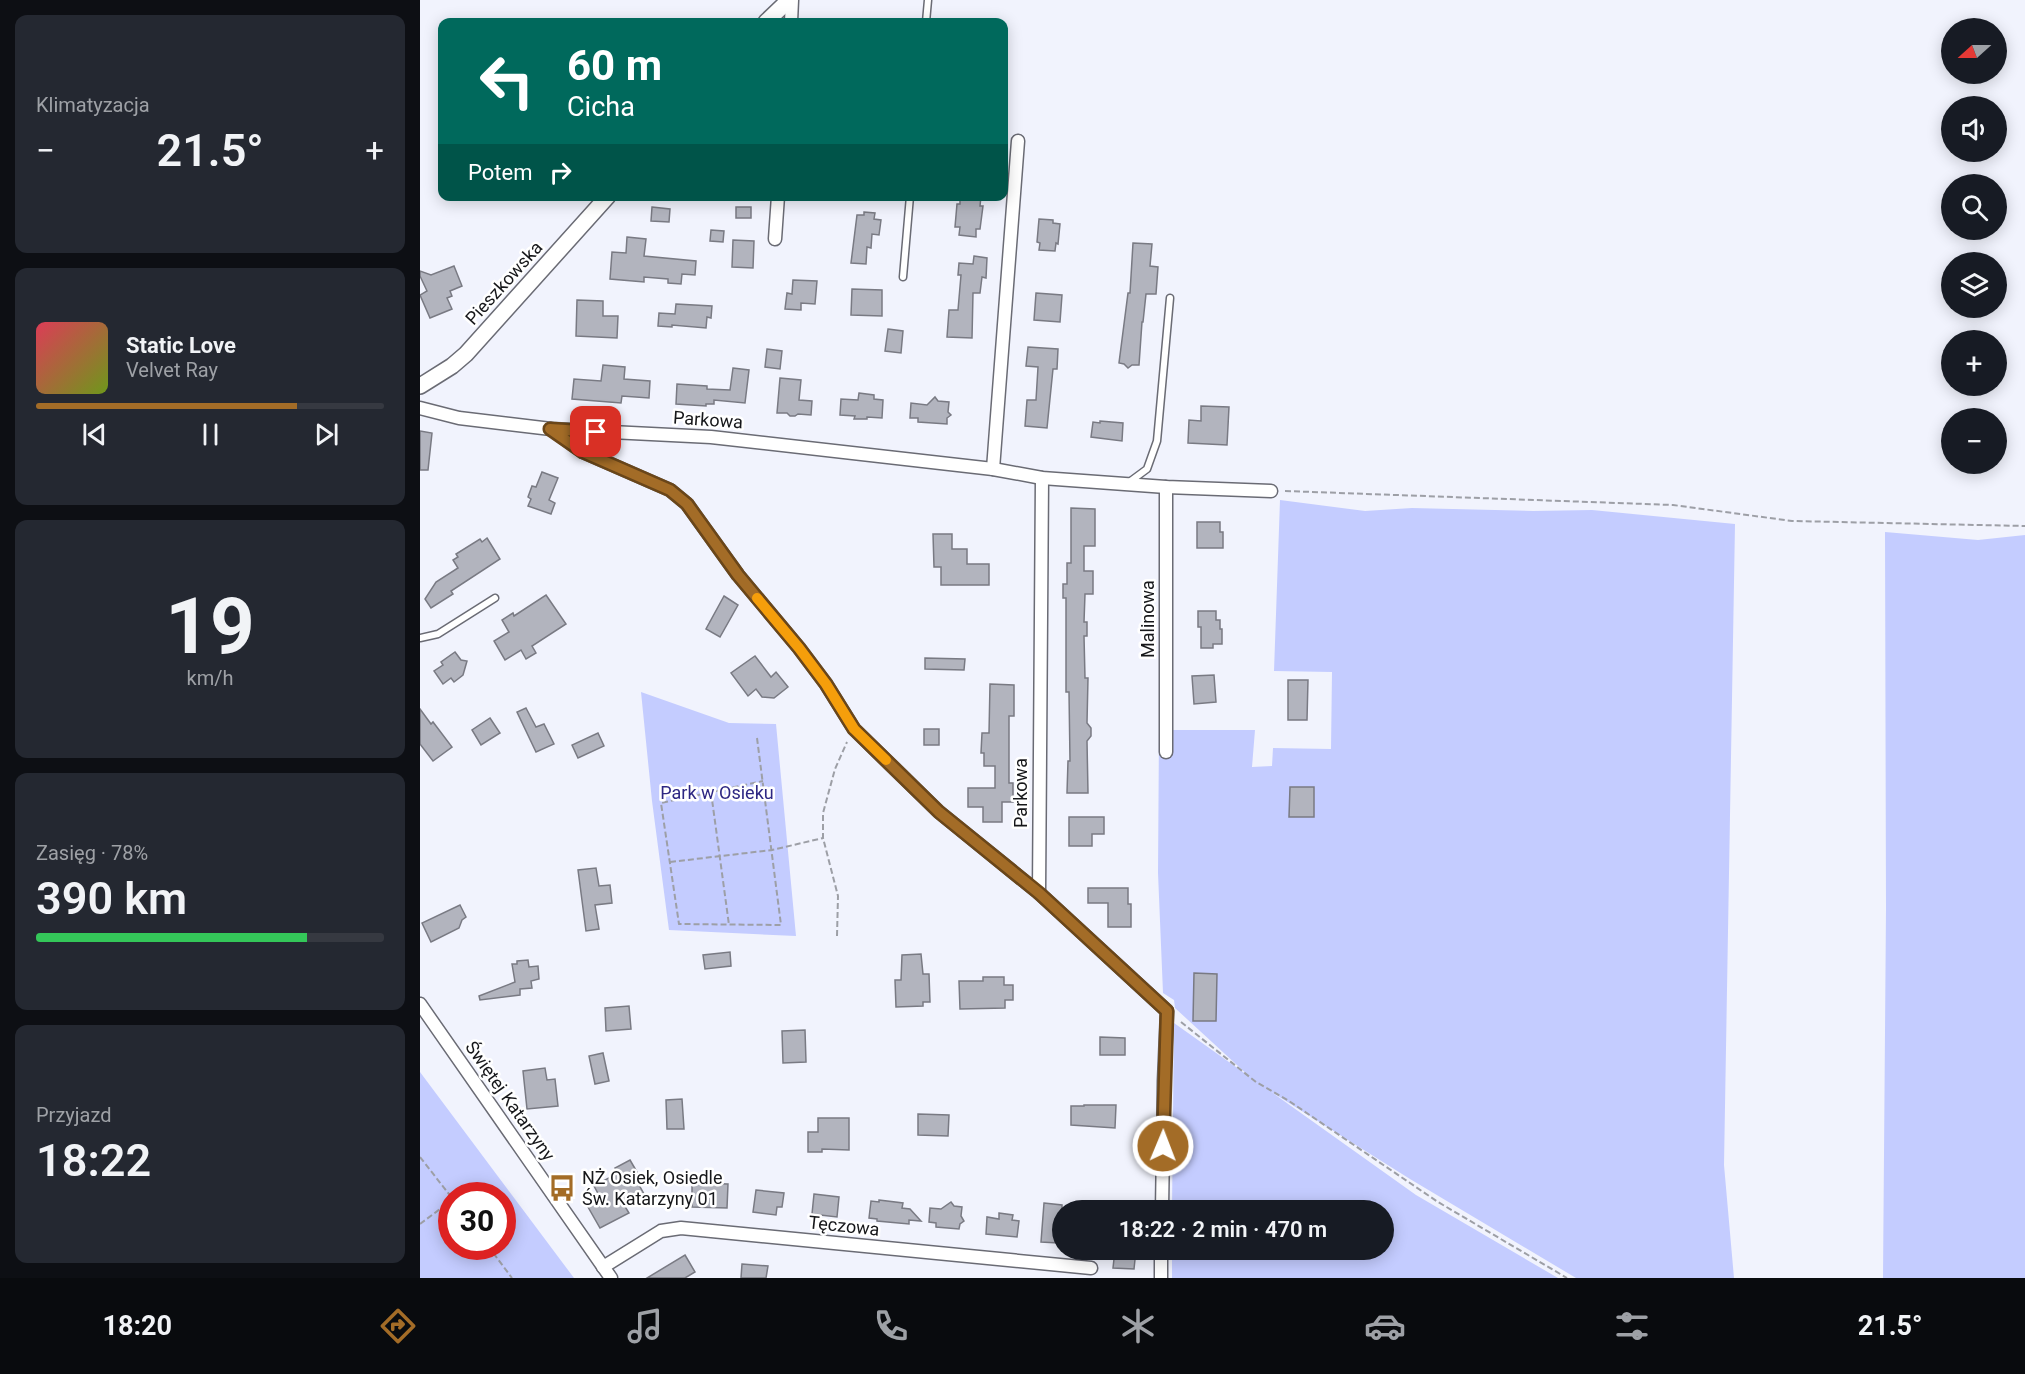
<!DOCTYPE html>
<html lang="pl">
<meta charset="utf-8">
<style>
body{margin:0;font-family:Roboto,sans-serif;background:#242831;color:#f1f3f6;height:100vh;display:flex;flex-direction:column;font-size:22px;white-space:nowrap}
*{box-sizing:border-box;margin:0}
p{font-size:20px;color:#9ea1a6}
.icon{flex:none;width:33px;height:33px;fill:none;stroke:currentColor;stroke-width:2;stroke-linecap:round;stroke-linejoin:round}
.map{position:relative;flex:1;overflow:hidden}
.panel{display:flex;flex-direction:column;gap:15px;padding:15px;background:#0d0f14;width:420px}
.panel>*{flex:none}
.top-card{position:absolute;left:18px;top:18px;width:570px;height:183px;border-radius:12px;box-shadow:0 3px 15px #0003;background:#00695c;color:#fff;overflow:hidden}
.needle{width:39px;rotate:249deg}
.fabs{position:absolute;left:1521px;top:18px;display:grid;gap:12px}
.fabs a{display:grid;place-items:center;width:66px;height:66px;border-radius:50%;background:#171b24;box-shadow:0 3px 15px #0003;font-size:30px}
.speed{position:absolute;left:18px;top:1182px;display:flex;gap:12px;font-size:30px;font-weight:700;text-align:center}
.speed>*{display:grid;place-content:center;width:78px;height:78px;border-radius:50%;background:#171b24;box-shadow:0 3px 15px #0003;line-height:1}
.speed .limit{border:9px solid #d22;background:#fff;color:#111}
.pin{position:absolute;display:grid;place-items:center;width:51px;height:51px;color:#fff;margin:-26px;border-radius:12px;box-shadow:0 3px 9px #0006}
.me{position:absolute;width:66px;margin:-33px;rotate:1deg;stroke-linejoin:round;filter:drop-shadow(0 0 4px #0008)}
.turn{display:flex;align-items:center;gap:21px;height:126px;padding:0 30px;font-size:27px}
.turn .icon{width:78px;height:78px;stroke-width:2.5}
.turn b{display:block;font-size:42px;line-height:51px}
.then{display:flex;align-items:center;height:57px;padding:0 30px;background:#0003;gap:12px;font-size:22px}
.big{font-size:45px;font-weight:600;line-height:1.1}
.panel .card{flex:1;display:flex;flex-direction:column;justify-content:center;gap:9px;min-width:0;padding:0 21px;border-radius:12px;background:#242831}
.panel .dial{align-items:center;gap:0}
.dial b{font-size:78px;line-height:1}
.song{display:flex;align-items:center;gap:18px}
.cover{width:72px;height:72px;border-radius:9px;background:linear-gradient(135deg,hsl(350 70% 55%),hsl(80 70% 35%))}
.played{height:6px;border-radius:3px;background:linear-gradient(90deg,#a36c27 75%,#363941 75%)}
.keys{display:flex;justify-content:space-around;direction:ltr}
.heat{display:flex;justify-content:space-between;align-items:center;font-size:33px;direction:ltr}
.charge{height:9px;border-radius:4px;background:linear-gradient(90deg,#34c759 78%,#363941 0)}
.trip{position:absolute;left:632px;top:1200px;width:342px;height:60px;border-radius:30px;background:#171b24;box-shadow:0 3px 15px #0003;font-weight:600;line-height:60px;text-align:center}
.tab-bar{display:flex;height:96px;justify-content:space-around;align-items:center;background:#090b0e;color:#9ea1a6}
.tab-bar .icon{width:42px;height:42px}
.tab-bar .on{color:#a36c27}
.tab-bar b{font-size:27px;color:#f1f3f6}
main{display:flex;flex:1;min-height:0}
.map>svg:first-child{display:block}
</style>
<main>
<section class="panel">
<div class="card"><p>Klimatyzacja</p>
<div class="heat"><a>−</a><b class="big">21.5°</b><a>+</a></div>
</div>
<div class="card">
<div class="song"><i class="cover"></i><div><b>Static Love</b><p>Velvet Ray</p></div></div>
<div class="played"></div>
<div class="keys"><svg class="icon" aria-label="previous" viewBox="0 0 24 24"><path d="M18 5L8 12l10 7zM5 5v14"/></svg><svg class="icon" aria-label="pause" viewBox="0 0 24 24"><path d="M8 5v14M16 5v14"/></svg><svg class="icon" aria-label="next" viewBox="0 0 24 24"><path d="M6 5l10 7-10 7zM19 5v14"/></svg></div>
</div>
<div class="card dial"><b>19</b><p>km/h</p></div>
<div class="card"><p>Zasięg · 78%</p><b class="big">390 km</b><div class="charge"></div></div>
<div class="card"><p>Przyjazd</p><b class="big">18:22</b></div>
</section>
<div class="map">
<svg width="1605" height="1278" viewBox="0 0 1605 1278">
<rect width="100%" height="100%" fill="#f1f3fd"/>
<g fill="#c4ccff" fill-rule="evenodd">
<path d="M860 500 945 511 992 508 1113 511 1172 510 1315 524 1304 1165 1314 1278H1156L990 1179 850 1091 996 1195 1138 1278H752V1250H963V1210H752L754 1023 830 1077 755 1008 754 1000 743 993 738 873 739 730H835L832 767 852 766 853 748 911 749 912 672 854 671Z"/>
<path d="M1465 532 1558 540 1605 535V1278H1463L1466 909Z"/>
<path d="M221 692 309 723 356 724 376 936 249 930 232 801Z"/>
<path d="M0 1072 154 1278H0ZM32 1196H82V1246H32Z"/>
</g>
<g fill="#b2b4be" stroke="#797a83" stroke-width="1.5">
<path d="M540 196H561L560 206H563L560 229H556V237L539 235 540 227H535L537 204H540Z"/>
<path d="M232 207 250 209 249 222 231 221Z"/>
<rect x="316" y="207" width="15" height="11"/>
<path d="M444 212 455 213 454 219 461 220 459 235 452 234 451 248 447 247 446 264 431 263 437 215H444Z"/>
<path d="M619 219 633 220V223L640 224 638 244 636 243 635 251 619 250 620 243 617 242Z"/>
<path d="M291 230 304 231 303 242 290 241Z"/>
<path d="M207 237 226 239 224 256 276 261 275 275 262 274 261 284 248 283V279L224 277V282L190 279 192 252 206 253Z"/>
<path d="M313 240 334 241 333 268 312 267Z"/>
<path d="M713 243 732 244 730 266 738 267 736 294H726L723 322H722L719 365H712L708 368 704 364 699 363 708 293H710Z"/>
<path d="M554 256 567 258 566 278 562 277 560 293H553L552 338 527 337 529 310H538L541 275H538L539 263 553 264Z"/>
<path d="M34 266 42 286 30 291 32 296 27 298 32 309 10 318 0 295 7 291 0 276V271L11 275Z"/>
<path d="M373 280 397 281 395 304 381 303V310L365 309 367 293 372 294Z"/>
<path d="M432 289 462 290V316L431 315Z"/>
<path d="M616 293 642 295 640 322 614 320Z"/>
<path d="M157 300 183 301V316H198L197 338 156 336Z"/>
<path d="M256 304 292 306 291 318 287 317 286 328 252 325V327L238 326 239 313 255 314Z"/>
<path d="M468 329 483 331 481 353 465 351Z"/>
<path d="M608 347 638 349 637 369H633L627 428 605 426 607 400H616L618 367 606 366Z"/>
<path d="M347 349 362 351 360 369 345 367Z"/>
<path d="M183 365 205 367 204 379 230 381 229 398 202 396 201 403 152 399 154 379 181 381Z"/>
<path d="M313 368 329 370 325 403 294 400V404H286V406L256 404 257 384 287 386V389L310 390Z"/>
<path d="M360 378 381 380 379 400 392 401 391 415 378 414 375 416H370L367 413H357Z"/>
<path d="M439 393 454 395V399L463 400 462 418 447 417V419H434L435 416 420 415 421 399 438 400Z"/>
<path d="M515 397 518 401 529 402 528 412 531 415 527 418V424L498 422V418H490L491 403 507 405Z"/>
<path d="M781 406 809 407 807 445 768 443 769 420 781 421Z"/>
<path d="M680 421 703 423 702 441 671 437 673 422 680 423Z"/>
<path d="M0 431 12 433 8 470H0Z"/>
<path d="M122 472 138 478 129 500 135 503 131 514 108 506 111 499 108 497 112 486 116 487Z"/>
<path d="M651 508 675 509V546H664V571H673V594H665L664 622H667V636H664L665 678H668L667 723 671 728V736L667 741 668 793H647L648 761H650L649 692H646V598H643V584H647V563H651Z"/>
<path d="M777 522H800V532H803V548H777Z"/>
<path d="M513 534H532V549H547V564H569V585H521V567H514Z"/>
<path d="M67 538 80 559 31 591 33 594 11 608 5 599 16 582 38 568 33 560 38 557 36 554 60 539 62 542Z"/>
<path d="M126 595 146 624 112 646 116 653 106 659 101 650 85 660 74 641 89 632 82 620 93 613 94 616Z"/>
<path d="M304 596 318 605 300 637 286 629Z"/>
<path d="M778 611H796V620H800V629H802V644H793V648H781V627H778Z"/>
<path d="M35 652 41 660 47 661 43 675 34 682 31 678 23 684 14 671 23 665 21 662Z"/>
<path d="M335 656 351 677 356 672 368 687 354 698 342 697 336 689 328 696 311 673Z"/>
<path d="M505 658 545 659 544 670 505 669Z"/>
<path d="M794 675 796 702 774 704 772 676Z"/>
<path d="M868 680H888L887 720H868Z"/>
<path d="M570 684 594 685V716H589V783H593V802H582V822H563V807H548V788H575V766H564V753H561L562 733H569Z"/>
<path d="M106 708 116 727 124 724 134 744 116 752 97 712Z"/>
<path d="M0 709 11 724 13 722 32 747 13 761 0 744Z"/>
<path d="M70 718 80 733 61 745 52 730Z"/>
<rect x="504" y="729" width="15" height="16"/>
<path d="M178 733 184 746 158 758 152 745Z"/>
<path d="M870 787H894V817H869Z"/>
<path d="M649 817H684V834H672V846H649Z"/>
<path d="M176 868 179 886 190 885 192 903 175 905 179 929 166 931 158 870Z"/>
<path d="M668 888H708V904H711V927H688V903H668Z"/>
<path d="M40 905 46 917 42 920 39 928 11 942 2 923Z"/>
<path d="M310 952 311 966 285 969 283 955Z"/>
<path d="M501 954 503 974H509L510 1002H503V1006L476 1007 475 980H481L482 955Z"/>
<path d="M108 960 109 967 118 966 119 979 111 981 112 988 100 989V995L60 1000 59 996 95 982 92 964H97V961Z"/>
<path d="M774 973 797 974 796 1021H773Z"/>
<path d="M563 977H584V985H593V1000H585V1008L540 1009 539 981H563Z"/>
<path d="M209 1006 211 1029 186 1031 185 1008Z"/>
<path d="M385 1030 386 1062 363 1063 362 1031Z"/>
<path d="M680 1037 705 1038V1055H680Z"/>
<path d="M183 1053 189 1081 175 1084 169 1056Z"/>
<path d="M125 1068 127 1080 135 1079 138 1106 107 1109 103 1071Z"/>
<path d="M262 1099 264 1129H247L246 1100Z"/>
<path d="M664 1105H696L695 1128 651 1125V1106H664Z"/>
<path d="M498 1114 529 1115 528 1136 498 1135Z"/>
<path d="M398 1118H429V1150L402 1149V1152H388V1132H398Z"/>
<path d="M210 1160 217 1172 213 1174 224 1194 204 1205 209 1213 180 1228 168 1207 181 1199 174 1186 198 1173 195 1168Z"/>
<path d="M272 1183 308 1184 307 1208 272 1207Z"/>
<path d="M336 1190 364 1193 362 1207H357L356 1215 333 1212Z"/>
<path d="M394 1194 419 1197 417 1217 392 1214Z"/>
<path d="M459 1200 483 1203 482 1208 490 1209 501 1221 489 1220V1224L457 1221V1219L449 1218 451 1201 459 1202Z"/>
<path d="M531 1202 534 1206 542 1207 541 1216 544 1221 540 1224 539 1229 516 1227V1223L509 1222 510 1208 521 1209Z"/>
<path d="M624 1203 642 1205V1239H638V1243L621 1242Z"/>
<path d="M579 1213 593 1215 592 1220 599 1221 597 1237 566 1234 567 1217 579 1219Z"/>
<path d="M695 1250H716L714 1269 693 1268Z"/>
<path d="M265 1255 275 1272 265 1278H227Z"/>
<path d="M322 1264 348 1266 346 1278H321Z"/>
</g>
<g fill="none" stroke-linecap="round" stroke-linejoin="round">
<defs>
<g id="service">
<path d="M506 22 508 0"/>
<path d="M483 277 490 196"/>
<path d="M708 483 727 469 737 441 750 298"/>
<path d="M0 638 18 634 75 598"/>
</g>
<g id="minor">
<path d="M371 22 372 0"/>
<path d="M355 239 358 196"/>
<path d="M0 408 39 418 131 429 291 437 573 469 622 478 746 487 851 491"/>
<path d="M131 429 163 452 250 490 267 504 318 575 379 648 406 684 434 729 519 812 619 893 747 1011 744 1081 742 1210"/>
<path d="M573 469 598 141"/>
<path d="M746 752V487"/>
<path d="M619 893 622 478"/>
<path d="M0 1004 191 1278"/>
<path d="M741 1250V1278"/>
<path d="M183 1267 241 1231 261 1228 671 1268"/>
</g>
<g id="tertiary">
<path d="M346 22 369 0"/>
<path d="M0 386 32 366 46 354 188 196"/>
</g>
</defs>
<use href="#service" stroke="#6a6b74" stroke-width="9"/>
<use href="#minor" stroke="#6a6b74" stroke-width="15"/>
<use href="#tertiary" stroke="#6a6b74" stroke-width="18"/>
<g stroke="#9d9fa6" stroke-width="2" stroke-dasharray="6 3" stroke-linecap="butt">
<path d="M865 491 1253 505 1372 521 1605 526"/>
<path d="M337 738 361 925 259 924 241 803 343 781"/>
<path d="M291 792 309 925"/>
<path d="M250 862 352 850 403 838"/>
<path d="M417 936 418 896 403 838V813L415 769 427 742"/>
<path d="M761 1022 836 1082 869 1101 1018 1202 1147 1278"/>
<path d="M0 1157 32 1198"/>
<path d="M0 1224 32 1200"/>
<path d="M68 1246 92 1278"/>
</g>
<use href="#service" stroke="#fff" stroke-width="6"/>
<use href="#minor" stroke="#fff" stroke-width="12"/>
<use href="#tertiary" stroke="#fff" stroke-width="15"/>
</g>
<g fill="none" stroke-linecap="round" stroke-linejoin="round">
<defs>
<path id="route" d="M176 432 130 429 163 452 250 490 267 504 318 575 379 648 406 684 434 729 519 812 619 893 747 1011 743 1146"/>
</defs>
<use href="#route" stroke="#6a4619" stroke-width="15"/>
<use href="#route" stroke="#a36c27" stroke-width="10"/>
<path stroke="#f59e0b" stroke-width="10" d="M337 598 379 648 406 684 434 729 466 760"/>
</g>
<defs>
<symbol id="bus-bare" viewBox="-9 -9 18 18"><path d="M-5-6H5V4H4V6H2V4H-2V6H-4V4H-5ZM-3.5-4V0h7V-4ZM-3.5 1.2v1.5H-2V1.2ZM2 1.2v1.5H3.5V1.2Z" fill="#a36c27" stroke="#fff" stroke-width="2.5" paint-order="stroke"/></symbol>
</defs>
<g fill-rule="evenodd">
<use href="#bus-bare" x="123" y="1169" width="38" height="38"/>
</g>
<g text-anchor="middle" stroke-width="5" stroke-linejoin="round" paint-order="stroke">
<g font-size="18" fill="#16171a" stroke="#fff">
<text transform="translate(84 283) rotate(-48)" y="6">Pieszkowska</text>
<text transform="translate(288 420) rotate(4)" y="6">Parkowa</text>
<text transform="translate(728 619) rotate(-90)" y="6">Malinowa</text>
<text transform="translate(601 793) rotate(-90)" y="6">Parkowa</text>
<text transform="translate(90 1101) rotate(55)" y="6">Świętej Katarzyny</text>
<text transform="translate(424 1226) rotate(6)" y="6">Tęczowa</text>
</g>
<g font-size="18" fill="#2d2783" stroke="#fff">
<text x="297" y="799">Park w Osieku</text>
</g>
<g font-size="18" fill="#16171a" stroke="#fff" text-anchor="start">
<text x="162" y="1184">NŻ Osiek, Osiedle<tspan x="162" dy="21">Św. Katarzyny 01</tspan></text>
</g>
</g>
</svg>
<div class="fabs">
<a><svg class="needle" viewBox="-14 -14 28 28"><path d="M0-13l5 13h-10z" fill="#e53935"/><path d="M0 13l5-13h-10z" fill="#9ea1a6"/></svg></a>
<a><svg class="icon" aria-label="sound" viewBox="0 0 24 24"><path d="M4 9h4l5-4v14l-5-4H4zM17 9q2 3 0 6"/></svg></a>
<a><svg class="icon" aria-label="search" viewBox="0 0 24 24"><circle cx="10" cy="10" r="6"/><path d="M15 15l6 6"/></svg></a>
<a><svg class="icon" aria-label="layers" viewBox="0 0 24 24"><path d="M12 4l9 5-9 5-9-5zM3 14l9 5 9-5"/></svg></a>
<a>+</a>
<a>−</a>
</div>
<div class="speed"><div class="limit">30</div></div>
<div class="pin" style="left:176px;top:432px;background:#d93025"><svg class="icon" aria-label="arrive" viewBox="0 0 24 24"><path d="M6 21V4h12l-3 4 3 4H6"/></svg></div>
<svg class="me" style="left:743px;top:1146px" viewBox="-20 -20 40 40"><circle r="17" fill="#a36c27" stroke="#fff" stroke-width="3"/><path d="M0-11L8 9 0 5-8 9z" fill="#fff"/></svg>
<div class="trip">18:22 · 2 min · 470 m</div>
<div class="top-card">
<div class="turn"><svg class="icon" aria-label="left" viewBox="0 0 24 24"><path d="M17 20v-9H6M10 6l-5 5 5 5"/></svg><div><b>60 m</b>Cicha</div></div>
<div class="then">Potem<svg class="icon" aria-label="right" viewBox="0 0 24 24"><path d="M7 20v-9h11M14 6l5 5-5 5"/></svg></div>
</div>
</div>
</main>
<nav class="tab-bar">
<b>18:20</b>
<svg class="icon on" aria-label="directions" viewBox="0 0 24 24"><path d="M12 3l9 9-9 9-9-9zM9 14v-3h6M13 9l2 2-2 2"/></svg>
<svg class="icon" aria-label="music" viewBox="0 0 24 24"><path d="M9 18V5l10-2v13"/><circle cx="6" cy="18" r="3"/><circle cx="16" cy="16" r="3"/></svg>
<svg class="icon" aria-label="phone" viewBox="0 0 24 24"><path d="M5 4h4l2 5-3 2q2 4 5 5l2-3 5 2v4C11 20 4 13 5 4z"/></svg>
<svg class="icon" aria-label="climate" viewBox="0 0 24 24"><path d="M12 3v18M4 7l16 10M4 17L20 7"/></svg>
<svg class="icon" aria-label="car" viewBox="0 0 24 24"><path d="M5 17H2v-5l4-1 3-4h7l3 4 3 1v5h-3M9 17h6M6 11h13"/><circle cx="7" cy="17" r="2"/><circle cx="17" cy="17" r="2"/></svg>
<svg class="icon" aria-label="filters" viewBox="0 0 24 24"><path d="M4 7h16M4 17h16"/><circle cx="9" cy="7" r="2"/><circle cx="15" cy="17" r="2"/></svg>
<b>21.5°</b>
</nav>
